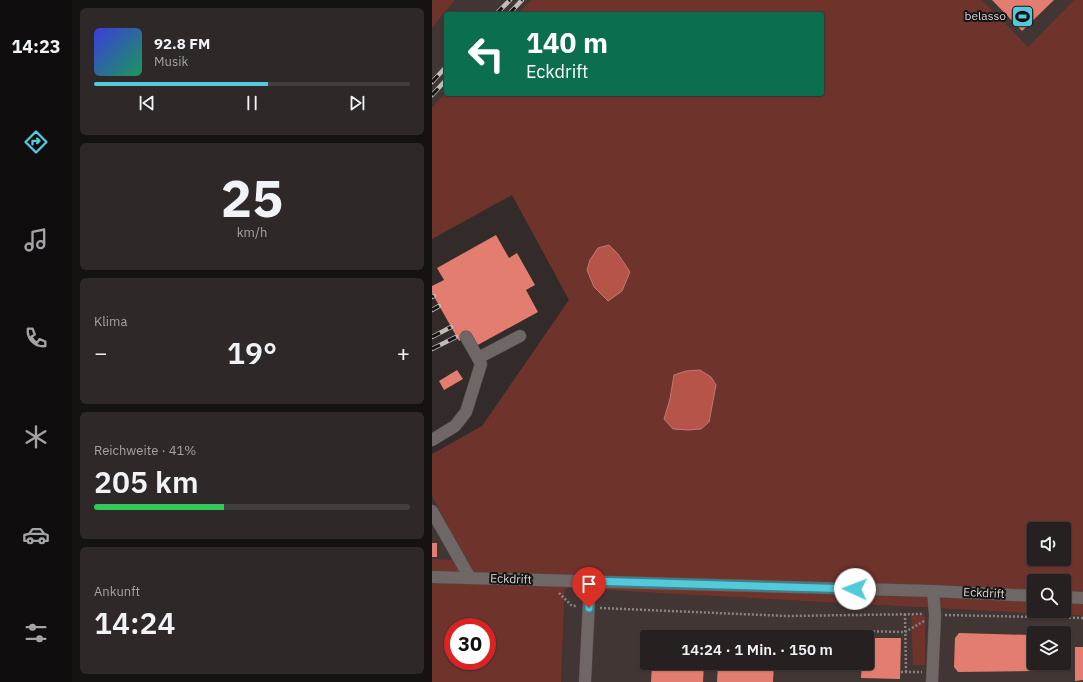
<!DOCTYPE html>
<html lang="de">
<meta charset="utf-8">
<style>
body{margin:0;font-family:"IBM Plex Sans",sans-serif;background:#2e2829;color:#f1f3f6;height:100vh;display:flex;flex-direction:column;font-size:15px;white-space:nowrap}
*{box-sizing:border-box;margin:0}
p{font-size:13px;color:#a4a3a5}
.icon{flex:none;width:22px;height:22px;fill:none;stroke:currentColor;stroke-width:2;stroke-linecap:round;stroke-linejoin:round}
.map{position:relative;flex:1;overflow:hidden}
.side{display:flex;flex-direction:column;gap:8px;padding:8px;background:#151212;width:360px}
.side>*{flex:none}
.top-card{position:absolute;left:12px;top:12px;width:380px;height:84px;border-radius:4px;box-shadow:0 1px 3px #0004,0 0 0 1px #423e3e;background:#0b6e4f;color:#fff;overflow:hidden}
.controls{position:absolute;left:595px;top:522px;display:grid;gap:8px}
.controls a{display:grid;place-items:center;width:44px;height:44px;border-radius:4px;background:#262020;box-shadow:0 1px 3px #0004,0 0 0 1px #423e3e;font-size:20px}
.speed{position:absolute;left:12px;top:618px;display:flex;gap:8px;font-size:20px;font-weight:700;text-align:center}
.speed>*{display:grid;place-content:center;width:52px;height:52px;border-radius:50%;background:#262020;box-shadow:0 1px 3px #0004,0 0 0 1px #423e3e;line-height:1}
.speed .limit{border:6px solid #d22;background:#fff;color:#111}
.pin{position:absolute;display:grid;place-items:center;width:34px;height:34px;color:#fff;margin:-41px -17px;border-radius:50% 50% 50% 0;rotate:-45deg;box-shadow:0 0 4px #0007}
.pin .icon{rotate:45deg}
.me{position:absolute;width:44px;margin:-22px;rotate:272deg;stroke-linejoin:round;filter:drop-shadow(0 0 3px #0008)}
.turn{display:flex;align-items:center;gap:14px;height:84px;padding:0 16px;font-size:18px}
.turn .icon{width:52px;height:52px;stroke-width:2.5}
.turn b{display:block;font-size:28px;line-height:34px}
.big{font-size:30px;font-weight:600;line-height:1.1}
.side .widget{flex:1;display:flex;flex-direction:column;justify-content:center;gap:6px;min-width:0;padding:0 14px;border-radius:6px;background:#2e2829}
.side .dial{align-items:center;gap:0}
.dial b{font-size:52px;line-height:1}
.song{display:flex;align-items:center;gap:12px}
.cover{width:48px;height:48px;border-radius:6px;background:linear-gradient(135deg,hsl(240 70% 55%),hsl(150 70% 35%))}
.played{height:4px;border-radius:2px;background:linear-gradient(90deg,#53cadc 55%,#423e3e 55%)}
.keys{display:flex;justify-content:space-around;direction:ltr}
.heat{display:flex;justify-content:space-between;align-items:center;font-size:22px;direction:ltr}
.charge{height:6px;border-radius:3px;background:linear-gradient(90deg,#34c759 41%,#423e3e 0)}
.trip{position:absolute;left:208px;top:630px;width:234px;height:40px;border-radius:4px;background:#262020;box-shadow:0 1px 3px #0004,0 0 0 1px #423e3e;font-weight:600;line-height:40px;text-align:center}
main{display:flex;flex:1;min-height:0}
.tab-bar{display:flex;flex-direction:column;width:72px;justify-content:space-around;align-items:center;background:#0f0d0d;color:#a4a3a5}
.tab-bar .icon{width:28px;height:28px}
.tab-bar .current{color:#53cadc}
.tab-bar b{font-size:18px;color:#f1f3f6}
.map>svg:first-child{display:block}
</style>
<main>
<nav class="tab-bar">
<b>14:23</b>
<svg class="icon current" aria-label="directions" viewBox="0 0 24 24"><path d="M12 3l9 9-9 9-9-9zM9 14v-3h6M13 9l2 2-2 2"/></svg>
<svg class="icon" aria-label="music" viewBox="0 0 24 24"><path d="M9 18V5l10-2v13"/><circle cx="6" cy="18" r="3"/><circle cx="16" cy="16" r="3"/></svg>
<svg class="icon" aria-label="phone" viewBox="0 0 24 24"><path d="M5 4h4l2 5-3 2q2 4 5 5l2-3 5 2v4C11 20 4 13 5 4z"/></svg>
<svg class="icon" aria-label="climate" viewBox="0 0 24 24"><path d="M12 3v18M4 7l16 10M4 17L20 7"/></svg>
<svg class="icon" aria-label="car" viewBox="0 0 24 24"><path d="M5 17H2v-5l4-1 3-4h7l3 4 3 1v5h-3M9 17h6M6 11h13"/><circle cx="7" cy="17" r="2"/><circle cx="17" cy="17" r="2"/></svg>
<svg class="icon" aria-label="filters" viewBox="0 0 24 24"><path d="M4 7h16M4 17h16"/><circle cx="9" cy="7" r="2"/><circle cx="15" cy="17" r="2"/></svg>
</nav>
<section class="side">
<div class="widget">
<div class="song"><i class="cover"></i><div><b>92.8 FM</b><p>Musik</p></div></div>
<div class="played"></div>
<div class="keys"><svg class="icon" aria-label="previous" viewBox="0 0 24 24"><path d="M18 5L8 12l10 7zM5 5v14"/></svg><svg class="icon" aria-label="pause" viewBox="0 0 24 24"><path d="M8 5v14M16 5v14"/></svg><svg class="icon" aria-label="next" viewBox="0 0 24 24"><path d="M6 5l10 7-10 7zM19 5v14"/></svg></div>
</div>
<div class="widget dial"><b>25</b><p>km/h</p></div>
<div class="widget"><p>Klima</p>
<div class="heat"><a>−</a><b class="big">19°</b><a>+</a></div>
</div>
<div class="widget"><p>Reichweite · 41%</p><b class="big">205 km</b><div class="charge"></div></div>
<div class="widget"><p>Ankunft</p><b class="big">14:24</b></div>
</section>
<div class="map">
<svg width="651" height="682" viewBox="0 0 651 682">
<rect width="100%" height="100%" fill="#322b2a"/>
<g fill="#423634" fill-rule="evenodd">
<path d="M23 0H99L86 14H14V92L0 107V28Z"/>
<path d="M550 0H642L596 48Z"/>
<path d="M0 496 33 560 0 559Z"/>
<path d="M133 588 651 616V682H129ZM602 633H632V663H602ZM215 637H435V663H215Z"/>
</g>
<g fill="#6e342c" fill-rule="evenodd">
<path d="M0 0H23L0 28Z"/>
<path d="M99 0H550L596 47 642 0H651V616L133 588 129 682H0V559L33 560 0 496V454L50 426 137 300 80 195 0 239V107L14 92V94H390V14H86ZM602 529H632V559H602ZM602 581H632V611H602ZM21 627H55V661H21Z"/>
<path d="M479 615 493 616V665H481Z"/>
</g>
<g fill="#b65449" stroke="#c07a72">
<path d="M177 245 186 254 198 272 190 291 176 301 162 287 155 270 158 260 166 248Z"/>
<path d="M268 370 279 377 284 385 277 422 269 429 256 430 241 429 232 419 238 399 242 375 254 371Z"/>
</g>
<g fill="#e37d70">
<path d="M560 0H622L590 31Z"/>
<path d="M64 235 77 258 85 253 103 285 94 290 106 312 44 346 38 335 27 341 0 293V286L12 280 5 268Z"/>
<path d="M25 370 31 379 12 390 7 381Z"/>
<rect x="0" y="543" width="5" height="14"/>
<path d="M527 633 599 635 602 638V663H605V671L526 672 522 667 523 638Z"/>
<path d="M435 638H469L468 679 429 678 430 663H435Z"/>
<path d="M643 647H651V680L643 681Z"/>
<path d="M220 663H272L271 682H219Z"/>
<path d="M286 663H342L341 682H285Z"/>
</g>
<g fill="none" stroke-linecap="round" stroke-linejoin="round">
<defs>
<g id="minor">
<path d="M34 337 46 358 88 336"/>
<path d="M0 440 23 426 34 412 49 364 46 358"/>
<path d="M0 511 38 578"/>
<path d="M0 577 501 591 602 596"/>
<path d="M632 597 651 598"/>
<path d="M153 682 158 581"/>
<path d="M500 682 503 615 501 591"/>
</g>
</defs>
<use href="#minor" stroke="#4f4948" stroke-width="13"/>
<g stroke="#898382" stroke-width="2.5" stroke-dasharray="2 2" stroke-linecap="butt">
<path d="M127 593 140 606H145"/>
<path d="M168 608 355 616 492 614"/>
<path d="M473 614 474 672"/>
<path d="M513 615 651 618"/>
<path d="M425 631 473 632 492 621"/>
<path d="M469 672H490"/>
</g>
<use href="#minor" stroke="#6f6765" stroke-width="12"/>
<defs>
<g id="rail">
<path d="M64 14 78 0"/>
<path d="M77 14 90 0"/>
<path d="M0 82 14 67"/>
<path d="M0 95 14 80"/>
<path d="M0 297 2 296"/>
<path d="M0 310 7 306"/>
<path d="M0 337 19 327"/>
<path d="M0 349 24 337"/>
</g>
</defs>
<use href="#rail" stroke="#c0bcbb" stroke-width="4.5"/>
<use href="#rail" stroke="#171414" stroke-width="3" stroke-dasharray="9" stroke-linecap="butt"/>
</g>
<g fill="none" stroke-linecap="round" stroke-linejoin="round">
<defs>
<path id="route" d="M157 608 158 581 423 589"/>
</defs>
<use href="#route" stroke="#36838f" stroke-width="10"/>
<use href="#route" stroke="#53cadc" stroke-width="7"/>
</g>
<defs>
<symbol id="stadium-square" viewBox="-11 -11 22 22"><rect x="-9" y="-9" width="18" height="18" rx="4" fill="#53cadc" stroke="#171414"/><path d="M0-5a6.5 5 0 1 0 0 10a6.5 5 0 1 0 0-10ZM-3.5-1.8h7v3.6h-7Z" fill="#111"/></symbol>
</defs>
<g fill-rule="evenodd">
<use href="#stadium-square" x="578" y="4" width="25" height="25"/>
</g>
<g text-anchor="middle" stroke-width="4" stroke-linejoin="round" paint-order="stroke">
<g font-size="12" fill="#d8d4d3" stroke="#171414" text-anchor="end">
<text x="574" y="20">belasso</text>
</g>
<g font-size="12" fill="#d8d4d3" stroke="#171414">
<text transform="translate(79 579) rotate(2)" y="4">Eckdrift</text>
<text transform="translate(552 593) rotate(3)" y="4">Eckdrift</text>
</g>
</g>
</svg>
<div class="controls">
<a><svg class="icon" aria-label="sound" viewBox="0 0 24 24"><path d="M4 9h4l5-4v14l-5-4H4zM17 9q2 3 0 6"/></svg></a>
<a><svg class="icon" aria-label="search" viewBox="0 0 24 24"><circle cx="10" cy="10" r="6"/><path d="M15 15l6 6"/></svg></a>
<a><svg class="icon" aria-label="layers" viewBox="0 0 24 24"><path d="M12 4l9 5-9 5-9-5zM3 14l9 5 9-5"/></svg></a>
</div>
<div class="speed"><div class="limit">30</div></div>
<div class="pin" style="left:157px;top:608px;background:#d93025"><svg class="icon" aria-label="arrive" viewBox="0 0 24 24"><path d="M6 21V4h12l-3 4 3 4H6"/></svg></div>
<svg class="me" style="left:423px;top:589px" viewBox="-20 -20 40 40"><circle r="19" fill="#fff"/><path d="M0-13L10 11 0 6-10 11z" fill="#53cadc"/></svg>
<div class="trip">14:24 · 1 Min. · 150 m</div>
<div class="top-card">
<div class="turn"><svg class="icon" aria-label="left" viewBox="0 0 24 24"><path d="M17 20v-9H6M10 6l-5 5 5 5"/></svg><div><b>140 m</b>Eckdrift</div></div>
</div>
</div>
</main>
